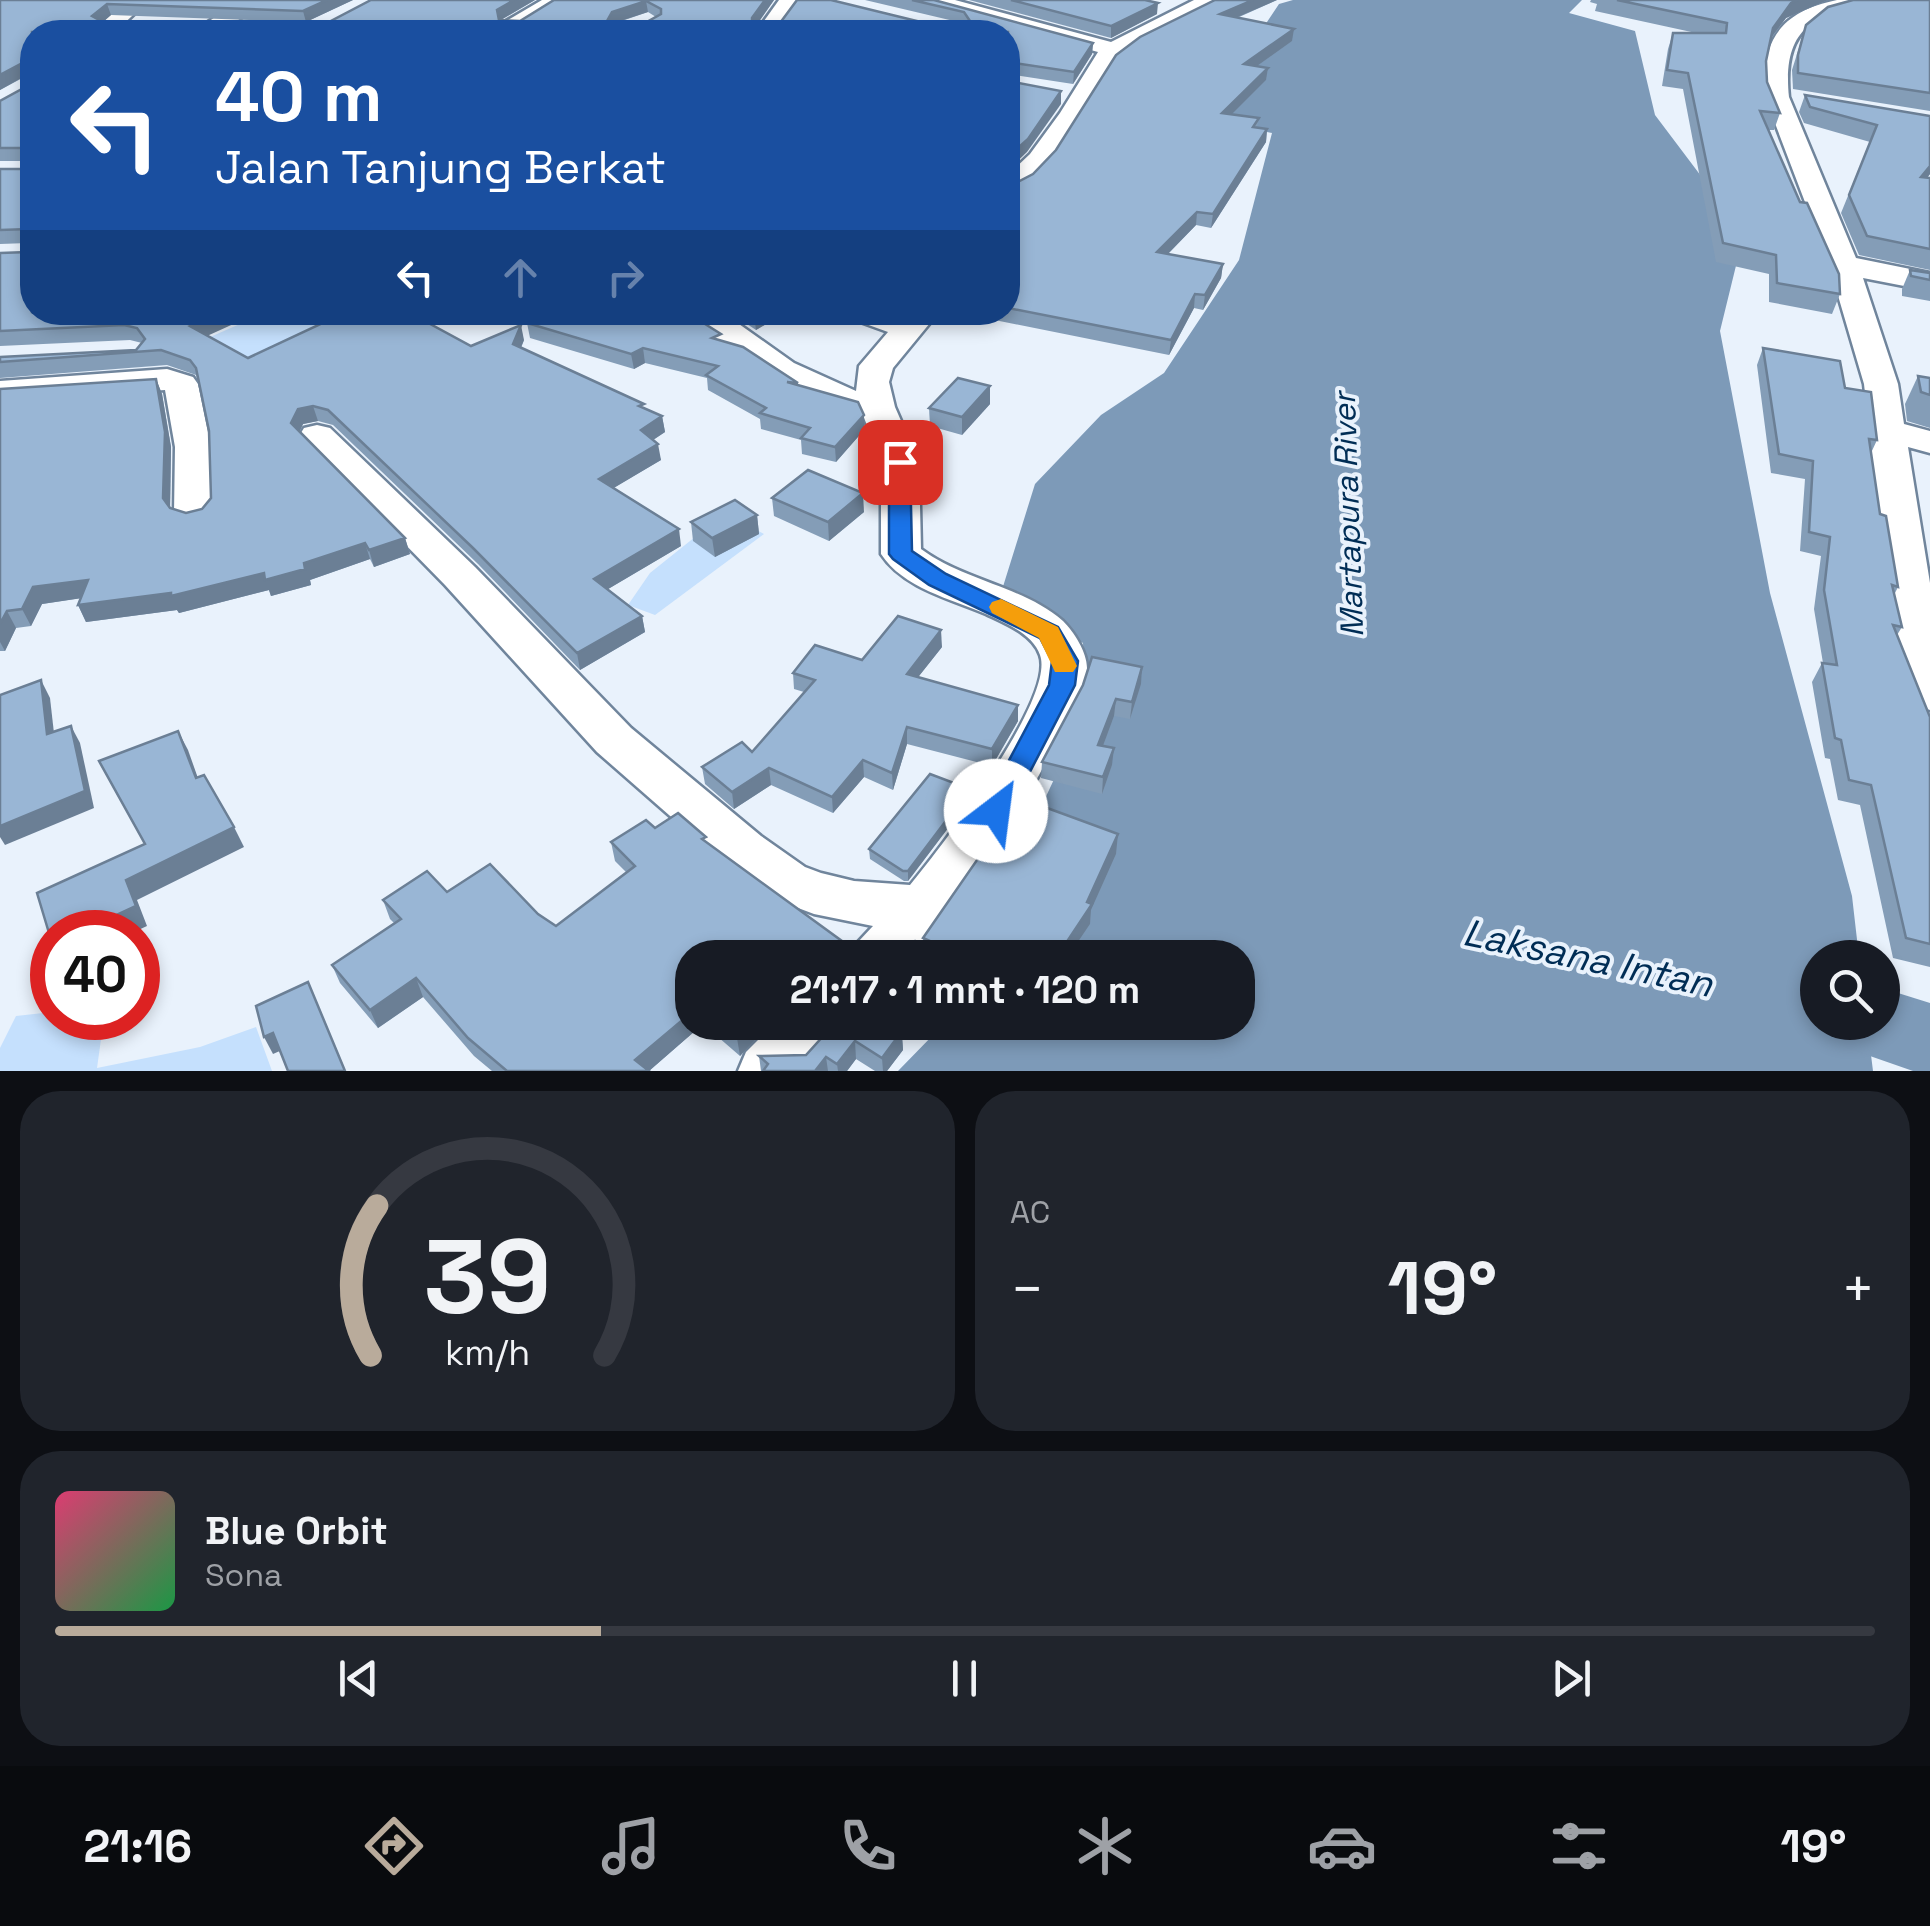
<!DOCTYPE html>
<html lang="id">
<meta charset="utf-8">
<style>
body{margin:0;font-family:"Space Grotesk",sans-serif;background:#20242c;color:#f1f3f6;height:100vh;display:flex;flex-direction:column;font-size:38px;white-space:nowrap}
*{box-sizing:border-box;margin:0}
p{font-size:32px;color:#9ea1a6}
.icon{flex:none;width:55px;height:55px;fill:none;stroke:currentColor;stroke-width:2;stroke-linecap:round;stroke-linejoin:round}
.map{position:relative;height:1071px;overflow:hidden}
.side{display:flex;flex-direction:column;gap:20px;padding:20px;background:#0d0f14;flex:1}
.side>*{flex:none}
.banner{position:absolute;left:20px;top:20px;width:1000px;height:305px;border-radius:40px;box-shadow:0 5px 15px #0003;background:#1a4fa0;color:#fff;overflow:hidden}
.buttons{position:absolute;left:1800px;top:940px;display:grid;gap:20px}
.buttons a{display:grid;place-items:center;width:100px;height:100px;border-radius:50%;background:#171b24;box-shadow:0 5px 15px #0003;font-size:50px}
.speed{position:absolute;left:30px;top:910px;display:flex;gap:20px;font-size:50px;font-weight:700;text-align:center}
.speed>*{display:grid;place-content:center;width:130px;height:130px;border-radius:50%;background:#171b24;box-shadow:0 5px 15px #0003;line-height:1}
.speed .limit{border:15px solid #d22;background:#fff;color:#111}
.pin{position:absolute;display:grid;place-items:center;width:85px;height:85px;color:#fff;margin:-42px;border-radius:20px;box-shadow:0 5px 15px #0006}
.me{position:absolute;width:110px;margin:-55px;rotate:30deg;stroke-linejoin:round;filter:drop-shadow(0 0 8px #0008)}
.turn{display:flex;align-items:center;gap:35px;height:210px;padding:0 30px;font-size:45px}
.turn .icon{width:130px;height:130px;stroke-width:2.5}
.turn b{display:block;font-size:70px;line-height:85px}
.lanes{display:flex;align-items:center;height:95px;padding:0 30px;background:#0003;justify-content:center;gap:50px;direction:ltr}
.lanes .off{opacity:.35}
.big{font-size:75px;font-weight:700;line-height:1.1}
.side .widget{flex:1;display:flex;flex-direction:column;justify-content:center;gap:15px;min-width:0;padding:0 35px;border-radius:40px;background:#20242c}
.side .dial{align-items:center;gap:0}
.dial svg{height:260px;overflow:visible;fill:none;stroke:#363941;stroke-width:7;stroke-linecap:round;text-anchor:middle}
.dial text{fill:#f1f3f6;stroke:none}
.song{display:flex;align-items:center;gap:30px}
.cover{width:120px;height:120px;border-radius:15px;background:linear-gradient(135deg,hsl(340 70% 55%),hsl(140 70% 35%))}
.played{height:10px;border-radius:5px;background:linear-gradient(90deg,#b9ab9b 30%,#363941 30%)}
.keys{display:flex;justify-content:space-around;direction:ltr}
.heat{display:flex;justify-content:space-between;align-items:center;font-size:55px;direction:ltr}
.side .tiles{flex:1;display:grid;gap:20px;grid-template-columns:1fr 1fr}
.widget:last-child{grid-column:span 2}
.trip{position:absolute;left:675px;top:940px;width:580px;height:100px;border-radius:40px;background:#171b24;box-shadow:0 5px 15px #0003;font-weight:700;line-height:100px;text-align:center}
.menu{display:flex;height:160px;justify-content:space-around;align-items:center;background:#090b0e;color:#9ea1a6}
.menu .icon{width:70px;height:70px}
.menu .on{color:#b9ab9b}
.menu b{font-size:45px;color:#f1f3f6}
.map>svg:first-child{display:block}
</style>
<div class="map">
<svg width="1930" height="1071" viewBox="0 0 1930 1071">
<rect width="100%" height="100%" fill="#e9f2fc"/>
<g fill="#c5e0fd">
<path d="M265 313H314L345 328 255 370 201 341Z"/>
<path d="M725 513 764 534 655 615 628 605 650 573Z"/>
<path d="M52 1012V1018H104L97 1068 200 1047 256 1027 272 1071H0V1048L16 1016Z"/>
</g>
<path fill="#7d9ab8" d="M1293 0H1582L1569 13 1635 31 1655 115 1744 233 1720 331 1770 593 1852 896 1859 957 1818 958V1022L1867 1023 1873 1071H898L936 1032 940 1023 1238 1022V958L971 957 1085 713 1083 643 1001 593 1035 484 1101 415 1164 373 1239 260 1272 133 1226 124 1233 73 1279 4Z"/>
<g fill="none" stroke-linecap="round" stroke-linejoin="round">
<path fill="#7d9ab8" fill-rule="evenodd" d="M1882 988 1930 1003V1071H1913L1847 1048 1835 1022H1882Z"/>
<defs>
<g id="minor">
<path d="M126 0H149L115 32H92Z"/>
<path d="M240 0H265L222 32H204L205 24Z"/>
<path d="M542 0H569L520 29H504L501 24Z"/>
<path d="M779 0H801L778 32H756Z"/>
<path d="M918 0H955L1111 42 1194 0H1221C1193 30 1141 33 1113 64 1101 77 1095 97 1086 112 1072 137 1036 190 1008 197V175L1030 154 1060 113 1098 52 922 4Z"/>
<path d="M1837 0H1913C1903 9 1889 6 1876 7 1812 11 1782 30 1789 97L1856 258 1930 273V291L1863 278 1898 384 1904 424 1930 431V453L1908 447 1930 583V710L1914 705 1907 694 1881 539 1864 384 1829 265 1765 97C1761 40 1780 12 1837 0Z"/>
<path d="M687 312H722L794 363 856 391 859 366 888 332 852 319 847 312H939L893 368 889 382 895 407 919 462 921 549C964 581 1023 586 1063 621 1074 632 1087 652 1087 668 1087 690 1072 712 1062 731 1021 813 973 890 912 958H850L858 942 873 926 814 914 769 897 725 864 597 752 445 585 299 436 304 428 317 425 330 428 475 567 631 728 761 836 805 867 821 873 854 881 910 885C940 849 1056 698 1040 655 1033 634 1005 623 986 614 951 599 903 588 881 554V462L863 415C802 400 724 365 687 312Z"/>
<path d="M167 369 193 377 198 384 211 447 214 514 208 522 194 526 180 522 174 514 175 447 165 390 0 401V381Z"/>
<path d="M776 1022H842L834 1040 805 1071H738L746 1052Z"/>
</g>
</defs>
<use href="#minor" stroke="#70859c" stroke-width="5"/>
<use href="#minor" fill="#fff" fill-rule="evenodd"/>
</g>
<g fill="#849db7" fill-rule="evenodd">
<path d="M0 0H353L306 22 111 15 103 22 107 24H325L371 0H535L501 20 520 21 554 0H774L758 23 929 24 958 22 865 0H934L1093 43 1092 54 1073 84 1008 74V32H32L207 336 248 358 333 319 321 312H422L415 316 471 346 524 340 521 348 662 416 665 432 653 440 661 460 613 488 681 546 608 589 642 616 645 632 580 670 478 564 333 425 318 421 303 424 300 432 405 538 410 554 374 567 370 559 310 580 311 585 271 596 269 590 179 613 177 610 86 622 78 605 81 598 42 604 31 626 16 628 5 651H0V389L156 379 162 394 171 447 170 508 186 513 202 509 211 498 209 431 196 375 167 365 0 378V357L136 350 142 343 130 340 0 346V253L28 252V243L0 244V169H29V161H0V101L29 85 28 75 0 90ZM648 12 656 17 643 24H613Z"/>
<path d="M969 0H1145L1157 14 1111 38Z"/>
<path d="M1215 0H1277L1237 18 1292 41 1257 66 1268 68 1266 80 1232 114 1259 118 1257 128 1267 129 1266 142 1211 228 1196 225 1168 254 1223 264 1221 278 1203 310 1194 308 1169 355 955 312H1008V187L1033 174Z"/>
<path d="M1591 0H1828L1786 18 1771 39 1766 61 1767 82 1780 113 1774 130H1768L1840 294 1832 314 1769 302V274L1716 262 1683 89 1662 86 1668 49 1673 33H1696L1595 11 1597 4 1590 2Z"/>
<path d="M1930 0V111L1793 89 1792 70 1806 25Z"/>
<path d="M1805 95 1930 116V174L1927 178H1930V270L1859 255 1841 213 1870 142 1804 123 1799 112Z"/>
<path d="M1910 270 1930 273V301L1902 296V289Z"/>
<path d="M729 312H787L756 330Z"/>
<path d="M527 323 722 341 798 383V385L864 430 836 462 802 454 801 440 761 429 760 419 708 390 707 378 645 363 634 369 530 338Z"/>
<path d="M1763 348 1845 388 1877 440 1871 453 1880 514 1898 587 1894 595 1902 627 1897 635 1930 717V967L1893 958 1860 805 1838 800 1830 759 1825 758 1812 682 1822 663H1823L1814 609 1821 556 1800 551 1805 479 1771 473 1757 365Z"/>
<path d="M1918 376 1930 378V428L1907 421 1905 404Z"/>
<path d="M990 404 962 435 930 426 929 408Z"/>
<path d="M772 498 864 512 829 541 774 516Z"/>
<path d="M757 515 759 534 715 557 693 541 691 522Z"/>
<path d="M942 647 918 677 1018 705V721L992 766 907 744 893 790 864 777 833 813 771 785 734 809 705 784 702 767 752 752 804 692 794 689 793 673Z"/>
<path d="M1141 684 1130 719 1114 716 1103 746 1112 765 1102 794 1041 778 1042 762 1083 685Z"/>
<path d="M970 789V799L908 881H904L870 859 869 849Z"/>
<path d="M646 820 692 958V1022H772L740 1056 703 1024 649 1071H492L474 1056 423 997 378 1028 340 983 332 965 394 923 390 919 383 900 447 892 538 914 556 926 626 872 615 861 611 842Z"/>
<path d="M1118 834 1116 854 1091 910 1090 924 1071 952 1080 958H893L923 945V938Z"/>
<path d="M907 1022 901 1031 903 1050 887 1071H875L856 1059 847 1071H761L759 1056 806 1055 835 1024Z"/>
</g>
<g fill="#6b7f95">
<path d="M327 0H353L306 22 303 11Z"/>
<path d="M514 0H535L499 21 497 10Z"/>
<path d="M765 0H774L753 30 752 18Z"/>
<path d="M1253 0H1277L1219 25 1220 14Z"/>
<path d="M1798 0H1828L1786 18 1767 43 1773 28 1791 3Z"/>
<path d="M646 1 648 12 614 23 608 32 607 21 612 12Z"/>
<path d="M1158 3 1157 14 1111 38V26Z"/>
<path d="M107 4 111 15 97 27 92 16Z"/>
<path d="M1294 29 1292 41 1243 76 1244 64Z"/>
<path d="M1093 43 1092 54 1073 84 1074 72Z"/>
<path d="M28 60 32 72 0 90V75Z"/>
<path d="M1268 68 1266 80 1221 125 1222 113Z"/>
<path d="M1061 91V104L1027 152 1008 170V157Z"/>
<path d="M1267 129 1266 142 1211 228 1213 214Z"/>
<path d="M1930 166V174L1914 194 1921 177Z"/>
<path d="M1197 212 1196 225 1156 266 1157 252Z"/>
<path d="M1223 264 1221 278 1203 310 1205 295Z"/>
<path d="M1195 294 1194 308 1169 355 1171 340Z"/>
<path d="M221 312H260L196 341 190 326Z"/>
<path d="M759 312H787L756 330 754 315Z"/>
<path d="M521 325 524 340 516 359 513 344Z"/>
<path d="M643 348 645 363 634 369 631 354Z"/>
<path d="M156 379 162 394 171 447 170 514 163 498Z"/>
<path d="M990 386V404L962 435V417Z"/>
<path d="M313 406 318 421 303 424 296 439 291 423 298 409Z"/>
<path d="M864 415V430L836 462 835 447Z"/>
<path d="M662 416 665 432 644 446 641 430Z"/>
<path d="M658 444 661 460 602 495 599 479Z"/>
<path d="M863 493 864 512 829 541 828 522Z"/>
<path d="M757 515 759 534 715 557 712 538Z"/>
<path d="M679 529 681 546 598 595 594 579Z"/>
<path d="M405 538 410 554 374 567 369 550Z"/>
<path d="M365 543 370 559 310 580 311 585 271 596 269 590 179 613 177 610 86 622 78 605 304 563Z"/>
<path d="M88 580 96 596 42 604 31 626 22 609 33 587Z"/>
<path d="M7 611 16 628 5 651 0 642V624Z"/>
<path d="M642 616 645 632 580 670 577 653Z"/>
<path d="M941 630 942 647 908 690 907 674Z"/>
<path d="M1142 667 1141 684 1130 719 1132 702Z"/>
<path d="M41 680 50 698 56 751 47 734Z"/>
<path d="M1116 699 1114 716 1097 762 1098 745Z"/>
<path d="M1018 705V721L992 766V749Z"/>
<path d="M71 726 80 743 94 808 5 845 0 837V826Z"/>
<path d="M907 727V744L893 790 892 773Z"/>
<path d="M178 731 188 750 205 798 196 778Z"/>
<path d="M1114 748 1112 765 1102 794 1103 777Z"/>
<path d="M863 760 864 777 833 813 832 797Z"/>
<path d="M769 768 771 785 734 809 732 792Z"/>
<path d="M970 789V799L908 881V871Z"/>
<path d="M234 827 244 847 137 900 147 926 134 932H80L126 880Z"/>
<path d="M1118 834 1116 854 1091 910 1090 924 1067 958 1062 949 1087 902Z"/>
<path d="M846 944 847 958H832Z"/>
<path d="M416 978 423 997 378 1028 370 1010Z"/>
<path d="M692 1012V1022H703V1024L649 1071 635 1060Z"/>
<path d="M752 1022H772L740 1056 737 1038Z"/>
<path d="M894 1022H907L893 1043 902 1031 903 1050 887 1071H883L882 1058Z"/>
<path d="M273 1033 282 1050 273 1054 264 1037Z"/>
<path d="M855 1041 856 1059 847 1071H838L837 1064Z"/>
<path d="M826 1057 828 1071H815Z"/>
</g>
<g fill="#99b6d5" stroke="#6b7f95" stroke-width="2.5" fill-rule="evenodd">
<path d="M0 0H327L303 11 107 4 92 16 107 24H325L371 0H514L497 10 499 20 520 21 554 0H765L752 18V23H780L797 0H831L929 24 970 21 964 12 912 0H934L1093 43 1074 72 1008 62V32H32V312H221L190 326 248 358 346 312H408L471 346 521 325 513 344 644 404 639 406 662 416 641 430 658 444 599 479 679 529 594 579 642 616 577 653 473 548 328 410 313 406 298 409 291 423 405 538 369 550 365 543 304 563 305 569 265 580 264 573 171 596V593L78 605 88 580 33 587 22 609 7 611 0 624V389L156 379 165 432 163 498 170 508 186 513 202 509 211 498 209 431 196 368 190 360 161 350 0 362V357L136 350 145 339 137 328 124 325 0 331V253L28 252 29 229 0 230V169H29V148H0V101L29 85 28 60 0 75ZM646 1 661 9V14L643 24H610L607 21 612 12Z"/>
<path d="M1011 0H1145L1158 3 1111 26Z"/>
<path d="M1215 0H1253L1220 14 1294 29 1244 64 1268 68 1222 113 1259 118 1253 127 1267 129 1213 214 1197 212 1157 252 1223 264 1205 295 1195 294 1171 340 1008 308V187L1033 174 1056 150 1116 55 1140 37Z"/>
<path d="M1617 0H1798L1791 3 1773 28 1766 61 1767 82 1780 113 1760 111 1800 202 1807 203 1839 274 1840 294 1777 283 1776 255 1723 243 1688 73 1667 70 1673 33H1726L1727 23Z"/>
<path d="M1853 0H1930V93L1798 73V55L1806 25 1828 7Z"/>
<path d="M1008 81 1061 91 1028 139 1008 157Z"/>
<path d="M1805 95 1930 116V166L1921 177 1930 178V249L1867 236 1849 195 1877 125 1810 107Z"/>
<path d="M1910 270 1930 273V280L1911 276Z"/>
<path d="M551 312H694L702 322 721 334 712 338 743 347 798 383 787 382 858 402 864 415 835 447 801 438 810 428 760 413 766 408 706 375 718 366 643 348 631 354 527 323Z"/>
<path d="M1763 348 1840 361 1845 388 1871 392 1877 440 1869 439 1880 514 1886 516 1898 587 1892 585 1902 627 1893 625 1930 717V944L1906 938 1871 785 1849 780 1841 740 1835 738 1822 663 1837 665 1824 590 1830 537 1809 532 1813 461 1779 454Z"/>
<path d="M1918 376 1930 378V395L1921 392Z"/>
<path d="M958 378 990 386 962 417 929 408Z"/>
<path d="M808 470 863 493 828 522 772 498Z"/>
<path d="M735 500 757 515 712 538 691 522Z"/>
<path d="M898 616 941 630 907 674 1018 705 992 749 907 727 892 773 863 760 832 797 769 768 732 792 702 767 742 742 752 752 815 680 793 673 815 645 862 660Z"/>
<path d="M1092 657 1142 667 1132 702 1116 699 1098 745 1114 748 1103 777 1042 762 1083 685Z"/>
<path d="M41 680 47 734 71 726 85 791 0 826V695Z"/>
<path d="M178 731 196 778 204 775 234 827 126 880 136 906 80 932H52V943L37 893 145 844 99 761Z"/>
<path d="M930 774 970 789 908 871H903L869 849Z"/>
<path d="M1020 798 1118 834 1087 902 1092 904 1062 949 1081 956 1080 958H968L923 938Z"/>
<path d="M678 813 706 837 702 839 846 944 832 958H692V1012L635 1060 649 1071H507L468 1038 416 978 370 1010 332 965 401 919 383 900 427 871 447 892 490 864 538 914 556 926 635 866 611 842 646 820 655 828Z"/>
<path d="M915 941 940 953 937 958H893L903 943Z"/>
<path d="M308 982 345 1071H288L273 1033 264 1037 256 1006Z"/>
<path d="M719 1022H752L737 1038Z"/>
<path d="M836 1022H894L892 1025 902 1031 882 1058 855 1041 837 1064 826 1057 815 1071H763L768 1064 759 1056 806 1055Z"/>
</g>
<path fill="#1a73e8" stroke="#114b97" stroke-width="2.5" d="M900 456 910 462 912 551 946 574 1058 627 1078 661 1075 685 1006 818 996 822 986 818 982 811 1049 685 1052 661 1040 638 929 585 893 559 889 554V462Z"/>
<path fill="#f59e0b" d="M1001 599 1058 627 1077 666 1073 672H1055L1039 638 992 613 989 607 992 602Z"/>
<g text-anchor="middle" stroke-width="8" stroke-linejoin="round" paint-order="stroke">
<g font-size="32" font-style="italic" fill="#002d55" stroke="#e9f2fc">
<text transform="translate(1348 515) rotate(-92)" y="11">Martapura River</text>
</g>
<g font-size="38" font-style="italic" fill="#002d55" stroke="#e9f2fc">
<text transform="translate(1588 958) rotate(12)" y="13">Laksana Intan</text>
</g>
</g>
</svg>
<div class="buttons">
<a><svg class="icon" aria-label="search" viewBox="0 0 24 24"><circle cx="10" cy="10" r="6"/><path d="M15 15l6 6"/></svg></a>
</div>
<div class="speed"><div class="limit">40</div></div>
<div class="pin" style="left:900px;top:462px;background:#d93025"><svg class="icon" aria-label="arrive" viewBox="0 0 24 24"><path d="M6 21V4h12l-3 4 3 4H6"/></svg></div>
<svg class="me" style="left:996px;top:811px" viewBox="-20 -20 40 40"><circle r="19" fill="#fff"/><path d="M0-13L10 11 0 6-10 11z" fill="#1a73e8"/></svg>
<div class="trip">21:17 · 1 mnt · 120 m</div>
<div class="banner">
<div class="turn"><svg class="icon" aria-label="left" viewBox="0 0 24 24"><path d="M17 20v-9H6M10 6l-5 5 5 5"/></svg><div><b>40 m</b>Jalan Tanjung Berkat</div></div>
<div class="lanes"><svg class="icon" aria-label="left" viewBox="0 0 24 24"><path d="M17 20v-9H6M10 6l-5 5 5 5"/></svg><svg class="icon off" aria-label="ahead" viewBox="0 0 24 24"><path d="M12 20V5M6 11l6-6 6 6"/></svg><svg class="icon off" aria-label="right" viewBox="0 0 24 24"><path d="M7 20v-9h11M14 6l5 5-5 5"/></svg></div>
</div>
</div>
<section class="side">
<div class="tiles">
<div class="widget dial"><svg viewBox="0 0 100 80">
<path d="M14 69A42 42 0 1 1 86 69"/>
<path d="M14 69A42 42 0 0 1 16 23" stroke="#b9ab9b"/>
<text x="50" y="56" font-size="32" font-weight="700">39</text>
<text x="50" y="72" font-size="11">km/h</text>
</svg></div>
<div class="widget"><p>AC</p>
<div class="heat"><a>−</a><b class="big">19°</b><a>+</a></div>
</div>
<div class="widget">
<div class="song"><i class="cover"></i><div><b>Blue Orbit</b><p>Sona</p></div></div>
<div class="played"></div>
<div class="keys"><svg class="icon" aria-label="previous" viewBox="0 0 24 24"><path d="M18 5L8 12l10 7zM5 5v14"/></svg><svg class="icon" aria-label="pause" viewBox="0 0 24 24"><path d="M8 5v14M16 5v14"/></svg><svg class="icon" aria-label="next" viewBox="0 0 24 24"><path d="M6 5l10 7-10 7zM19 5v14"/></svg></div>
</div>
</div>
</section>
<nav class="menu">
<b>21:16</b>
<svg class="icon on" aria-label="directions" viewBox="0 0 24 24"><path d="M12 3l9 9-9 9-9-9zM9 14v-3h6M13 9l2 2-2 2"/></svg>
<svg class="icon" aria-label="music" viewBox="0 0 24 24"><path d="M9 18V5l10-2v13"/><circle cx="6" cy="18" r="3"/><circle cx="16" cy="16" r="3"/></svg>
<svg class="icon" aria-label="phone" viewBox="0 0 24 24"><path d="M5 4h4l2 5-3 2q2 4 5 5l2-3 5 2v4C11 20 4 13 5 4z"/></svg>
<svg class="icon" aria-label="climate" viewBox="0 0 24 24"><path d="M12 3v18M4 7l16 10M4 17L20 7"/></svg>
<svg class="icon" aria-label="car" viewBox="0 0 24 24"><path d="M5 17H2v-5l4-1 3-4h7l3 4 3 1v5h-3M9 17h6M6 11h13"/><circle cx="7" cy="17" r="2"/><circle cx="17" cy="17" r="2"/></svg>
<svg class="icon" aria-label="filters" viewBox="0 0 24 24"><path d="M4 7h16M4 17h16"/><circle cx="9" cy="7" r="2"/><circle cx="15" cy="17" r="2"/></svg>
<b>19°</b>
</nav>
